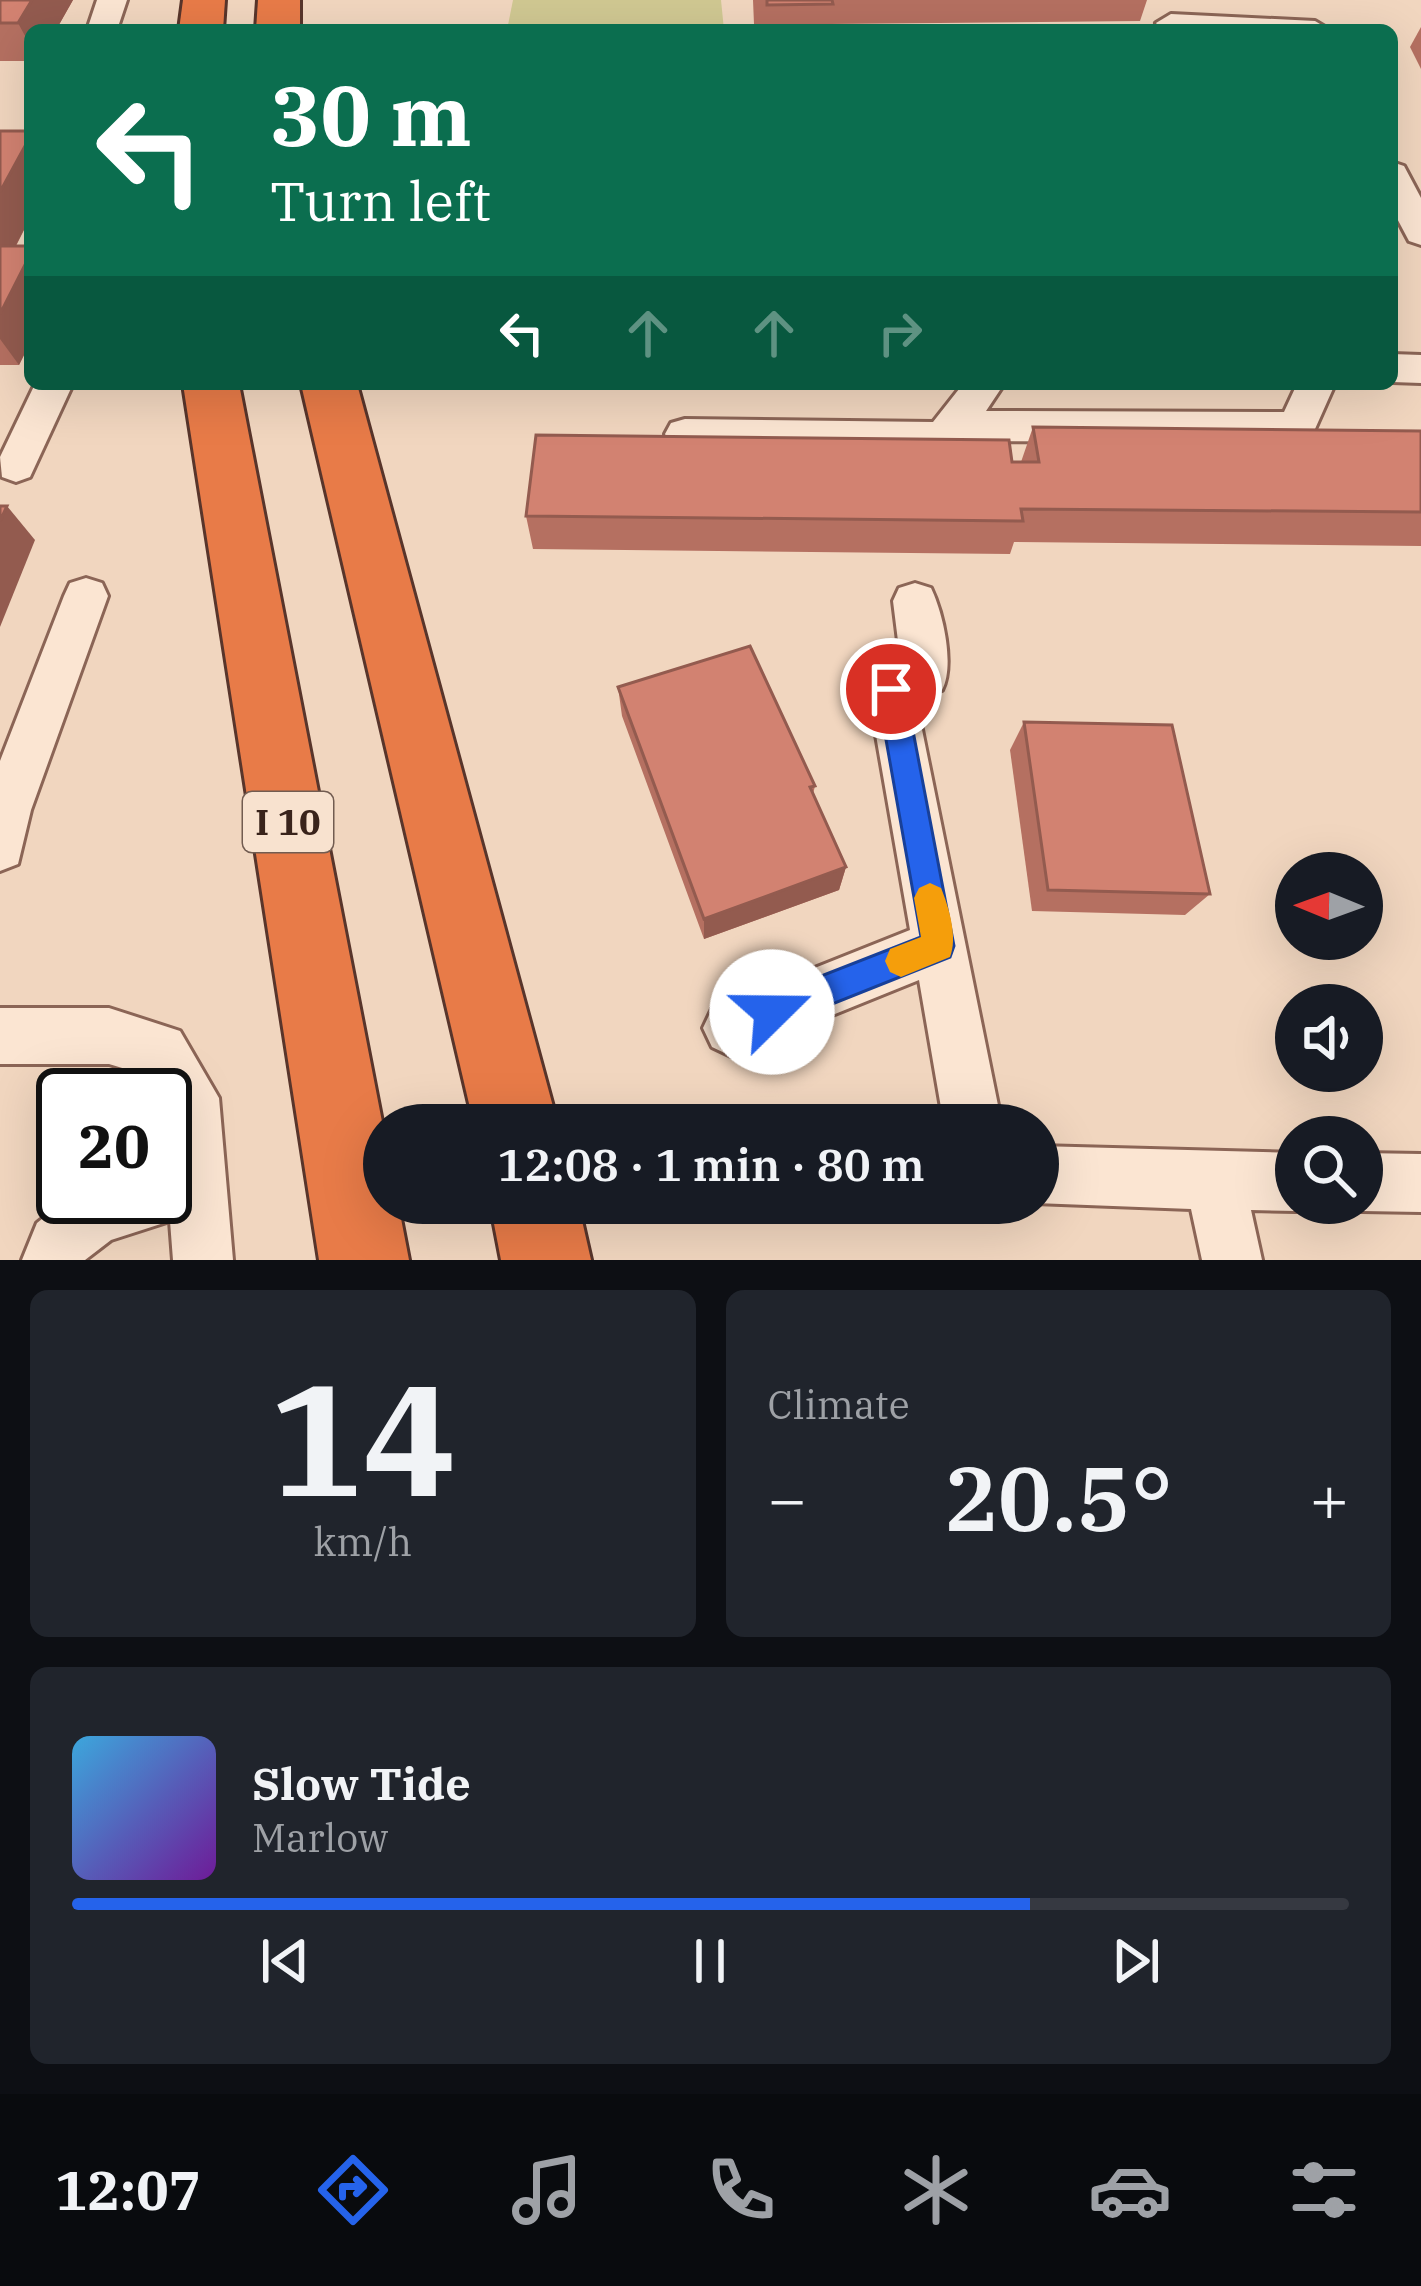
<!DOCTYPE html>
<meta charset="utf-8">
<style>
body{margin:0;font-family:"IBM Plex Serif",serif;background:#20242c;color:#f1f3f6;height:100vh;display:flex;flex-direction:column;font-size:45px;white-space:nowrap}
*{box-sizing:border-box;margin:0}
p{font-size:39px;color:#9ea1a6}
.icon{flex:none;width:66px;height:66px;fill:none;stroke:currentColor;stroke-width:2;stroke-linecap:round;stroke-linejoin:round}
.map{position:relative;height:1260px;overflow:hidden}
.panel{display:flex;flex-direction:column;gap:30px;padding:30px;background:#0d0f14;flex:1}
.panel>*{flex:none}
.hud{position:absolute;left:24px;top:24px;width:1374px;height:366px;border-radius:18px;box-shadow:0 12px 48px #0002;background:#0b6e4f;color:#fff;overflow:hidden}
.needle{width:78px;rotate:271deg}
.controls{position:absolute;left:1275px;top:852px;display:grid;gap:24px}
.controls a{display:grid;place-items:center;width:108px;height:108px;border-radius:50%;background:#171b24;box-shadow:0 12px 48px #0002;font-size:60px}
.speed{position:absolute;left:36px;top:1068px;display:flex;gap:24px;font-size:60px;font-weight:700;text-align:center}
.speed>*{display:grid;place-content:center;width:156px;height:156px;border-radius:50%;background:#171b24;box-shadow:0 12px 48px #0002;line-height:1}
.speed .limit{border:6px solid #111;border-radius:18px;background:#fff;color:#111}
.pin{position:absolute;display:grid;place-items:center;width:102px;height:102px;color:#fff;margin:-51px;border:6px solid #fff;border-radius:50%;box-shadow:0 3px 12px #0007}
.me{position:absolute;width:132px;margin:-66px;rotate:68deg;stroke-linejoin:round;filter:drop-shadow(0 0 9px #0008)}
.turn{display:flex;align-items:center;gap:42px;height:252px;padding:0 48px;font-size:54px}
.turn .icon{width:156px;height:156px;stroke-width:2.5}
.turn b{display:block;font-size:84px;line-height:102px}
.lanes{display:flex;align-items:center;height:114px;padding:0 48px;background:#0003;justify-content:center;gap:60px;direction:ltr}
.lanes .off{opacity:.35}
.big{font-size:90px;font-weight:600;line-height:1.1}
.panel .card{flex:1;display:flex;flex-direction:column;justify-content:center;gap:18px;min-width:0;padding:0 42px;border-radius:18px;background:#20242c}
.panel .dial{align-items:center;gap:0}
.dial b{font-size:156px;line-height:1}
.song{display:flex;align-items:center;gap:36px}
.cover{width:144px;height:144px;border-radius:18px;background:linear-gradient(135deg,hsl(200 70% 55%),hsl(280 70% 35%))}
.played{height:12px;border-radius:6px;background:linear-gradient(90deg,#2563eb 75%,#363941 75%)}
.keys{display:flex;justify-content:space-around;direction:ltr}
.heat{display:flex;justify-content:space-between;align-items:center;font-size:66px;direction:ltr}
.panel .tiles{flex:1;display:grid;gap:30px;grid-template-columns:1fr 1fr}
.card:last-child{grid-column:span 2}
.trip{position:absolute;left:363px;top:1104px;width:696px;height:120px;border-radius:60px;background:#171b24;box-shadow:0 12px 48px #0002;font-weight:600;line-height:120px;text-align:center}
.dock{display:flex;height:192px;justify-content:space-around;align-items:center;background:#090b0e;color:#9ea1a6}
.dock .icon{width:84px;height:84px}
.dock .on{color:#2563eb}
.dock b{font-size:54px;color:#f1f3f6}
.map>svg:first-child{display:block}
</style>
<div class="map">
<svg width="1421" height="1260" viewBox="0 0 1421 1260">
<rect width="100%" height="100%" fill="#f1d6bf"/>
<path fill="#d0c892" d="M513 0H721L724 30H507Z"/>
<g fill="none" stroke-linecap="round" stroke-linejoin="round">
<defs>
<g id="minor">
<path d="M97 0H127L117 30H87Z"/>
<path d="M1171 14 1315 21 1330 30 1161 29 1156 23Z"/>
<path d="M1392 162 1404 166 1421 198V245L1409 241 1392 209Z"/>
<path d="M1392 354 1421 355V383L1392 382Z"/>
<path d="M35 384H73L30 477 16 482 2 477 0 457Z"/>
<path d="M963 384H1004L986 411 1284 412 1297 384H1335L1311 438 1297 442 963 441 944 452 685 449 671 445 665 434 671 423 685 419 933 422Z"/>
<path d="M86 578 102 583 108 596 31 810 18 864 0 871V761L64 596 70 583Z"/>
<path d="M915 583 931 588C943 613 955 665 942 690L916 700 1002 1125H944L919 980 731 1056 712 1047 703 1028 712 1009 910 930 868 689 875 675 901 665 893 601 899 588Z"/>
<path d="M0 1008H109L180 1031 219 1098 233 1260H173L170 1221 111 1240 85 1260H22L37 1223 69 1197H165V1095H156L142 1074 109 1064H0Z"/>
<path d="M1038 1146 1296 1153V1203H1316L1296 1211 1251 1210 1262 1260H1202L1191 1209 1035 1203Z"/>
<path d="M1362 1153 1421 1154V1212L1362 1211 1342 1203H1362Z"/>
</g>
<g id="highway">
<path d="M183 0H225L223 30H179Z"/>
<path d="M258 0H300V30H256Z"/>
<path d="M183 384H239L384 1132V1203H398L409 1260H319Z"/>
<path d="M301 384H357L558 1125H474Z"/>
<path d="M490 1203H578L591 1260H501Z"/>
</g>
</defs>
<use href="#minor" stroke="#8b6556" stroke-width="6"/>
<use href="#highway" stroke="#58352b" stroke-width="6"/>
<use href="#minor" fill="#fbe5d2" fill-rule="evenodd"/>
<use href="#highway" fill="#e87b48" fill-rule="evenodd"/>
</g>
<g fill="#b57061">
<path d="M0 0H73L56 30H30V61H0Z"/>
<path d="M753 0H1147L1140 21 831 24 830 30H765V24H754Z"/>
<path d="M1421 27V69L1410 47Z"/>
<path d="M0 131H30V218L16 246H30V343L19 365H0Z"/>
<path d="M1033 427 1421 431V546L1014 542 1010 554 533 549 526 516 1021 462Z"/>
<path d="M618 687 815 786 813 794 846 867 839 890 704 939 622 716Z"/>
<path d="M1024 722 1210 894 1185 915 1032 911 1010 750Z"/>
</g>
<g fill="#935b4f">
<path d="M32 0H73L56 30H30V45L18 23Z"/>
<path d="M30 137V218L0 276V192Z"/>
<path d="M30 255V343L19 365 0 339V314Z"/>
<path d="M7 506 35 540 0 627V521Z"/>
<path d="M846 867 839 890 704 939V919Z"/>
</g>
<g fill="#d28271" stroke="#935b4f" stroke-width="3">
<path d="M0 0H32L18 23H0Z"/>
<path d="M767 0H832L833 4 767 5Z"/>
<path d="M0 131H30V137L0 192Z"/>
<path d="M0 246H30V255L0 314Z"/>
<path d="M1033 427 1421 431V512L1021 509 1023 521 526 516 536 435 1009 440 1012 462H1039Z"/>
<path d="M0 506H7L0 521Z"/>
<path d="M750 646 815 786 810 787 846 867 704 919 618 687Z"/>
<path d="M1024 722 1172 725 1210 894 1048 890Z"/>
</g>
<path fill="#2563eb" stroke="#184099" stroke-width="3" d="M891 677 901 680 905 689 954 946 950 957 772 1028 760 1024 756 1012 760 1000 921 937 877 689 881 680Z"/>
<path fill="#f59e0b" d="M930 883 941 888C949 907 958 938 950 957L901 977 890 972 885 961 890 949 921 937 914 898 919 888Z"/>
<g text-anchor="middle" stroke-width="9" stroke-linejoin="round" paint-order="stroke">
<rect fill="#f8e2cf" stroke="#725c51" stroke-width="3" x="243" y="792" width="90" height="60" rx="9"/>
<g font-size="36" font-weight="bold" fill="#39231b">
<text x="288" y="835">I 10</text>
</g>
</g>
</svg>
<div class="controls">
<a><svg class="needle" viewBox="-14 -14 28 28"><path d="M0-13l5 13h-10z" fill="#e53935"/><path d="M0 13l5-13h-10z" fill="#9ea1a6"/></svg></a>
<a><svg class="icon" aria-label="sound" viewBox="0 0 24 24"><path d="M4 9h4l5-4v14l-5-4H4zM17 9q2 3 0 6"/></svg></a>
<a><svg class="icon" aria-label="search" viewBox="0 0 24 24"><circle cx="10" cy="10" r="6"/><path d="M15 15l6 6"/></svg></a>
</div>
<div class="speed"><div class="limit">20</div></div>
<div class="pin" style="left:891px;top:689px;background:#d93025"><svg class="icon" aria-label="arrive" viewBox="0 0 24 24"><path d="M6 21V4h12l-3 4 3 4H6"/></svg></div>
<svg class="me" style="left:772px;top:1012px" viewBox="-20 -20 40 40"><circle r="19" fill="#fff"/><path d="M0-13L10 11 0 6-10 11z" fill="#2563eb"/></svg>
<div class="trip">12:08 · 1 min · 80 m</div>
<div class="hud">
<div class="turn"><svg class="icon" aria-label="left" viewBox="0 0 24 24"><path d="M17 20v-9H6M10 6l-5 5 5 5"/></svg><div><b>30 m</b>Turn left</div></div>
<div class="lanes"><svg class="icon" aria-label="left" viewBox="0 0 24 24"><path d="M17 20v-9H6M10 6l-5 5 5 5"/></svg><svg class="icon off" aria-label="ahead" viewBox="0 0 24 24"><path d="M12 20V5M6 11l6-6 6 6"/></svg><svg class="icon off" aria-label="ahead" viewBox="0 0 24 24"><path d="M12 20V5M6 11l6-6 6 6"/></svg><svg class="icon off" aria-label="right" viewBox="0 0 24 24"><path d="M7 20v-9h11M14 6l5 5-5 5"/></svg></div>
</div>
</div>
<section class="panel">
<div class="tiles">
<div class="card dial"><b>14</b><p>km/h</p></div>
<div class="card"><p>Climate</p>
<div class="heat"><a>−</a><b class="big">20.5°</b><a>+</a></div>
</div>
<div class="card">
<div class="song"><i class="cover"></i><div><b>Slow Tide</b><p>Marlow</p></div></div>
<div class="played"></div>
<div class="keys"><svg class="icon" aria-label="previous" viewBox="0 0 24 24"><path d="M18 5L8 12l10 7zM5 5v14"/></svg><svg class="icon" aria-label="pause" viewBox="0 0 24 24"><path d="M8 5v14M16 5v14"/></svg><svg class="icon" aria-label="next" viewBox="0 0 24 24"><path d="M6 5l10 7-10 7zM19 5v14"/></svg></div>
</div>
</div>
</section>
<nav class="dock">
<b>12:07</b>
<svg class="icon on" aria-label="directions" viewBox="0 0 24 24"><path d="M12 3l9 9-9 9-9-9zM9 14v-3h6M13 9l2 2-2 2"/></svg>
<svg class="icon" aria-label="music" viewBox="0 0 24 24"><path d="M9 18V5l10-2v13"/><circle cx="6" cy="18" r="3"/><circle cx="16" cy="16" r="3"/></svg>
<svg class="icon" aria-label="phone" viewBox="0 0 24 24"><path d="M5 4h4l2 5-3 2q2 4 5 5l2-3 5 2v4C11 20 4 13 5 4z"/></svg>
<svg class="icon" aria-label="climate" viewBox="0 0 24 24"><path d="M12 3v18M4 7l16 10M4 17L20 7"/></svg>
<svg class="icon" aria-label="car" viewBox="0 0 24 24"><path d="M5 17H2v-5l4-1 3-4h7l3 4 3 1v5h-3M9 17h6M6 11h13"/><circle cx="7" cy="17" r="2"/><circle cx="17" cy="17" r="2"/></svg>
<svg class="icon" aria-label="filters" viewBox="0 0 24 24"><path d="M4 7h16M4 17h16"/><circle cx="9" cy="7" r="2"/><circle cx="15" cy="17" r="2"/></svg>
</nav>
